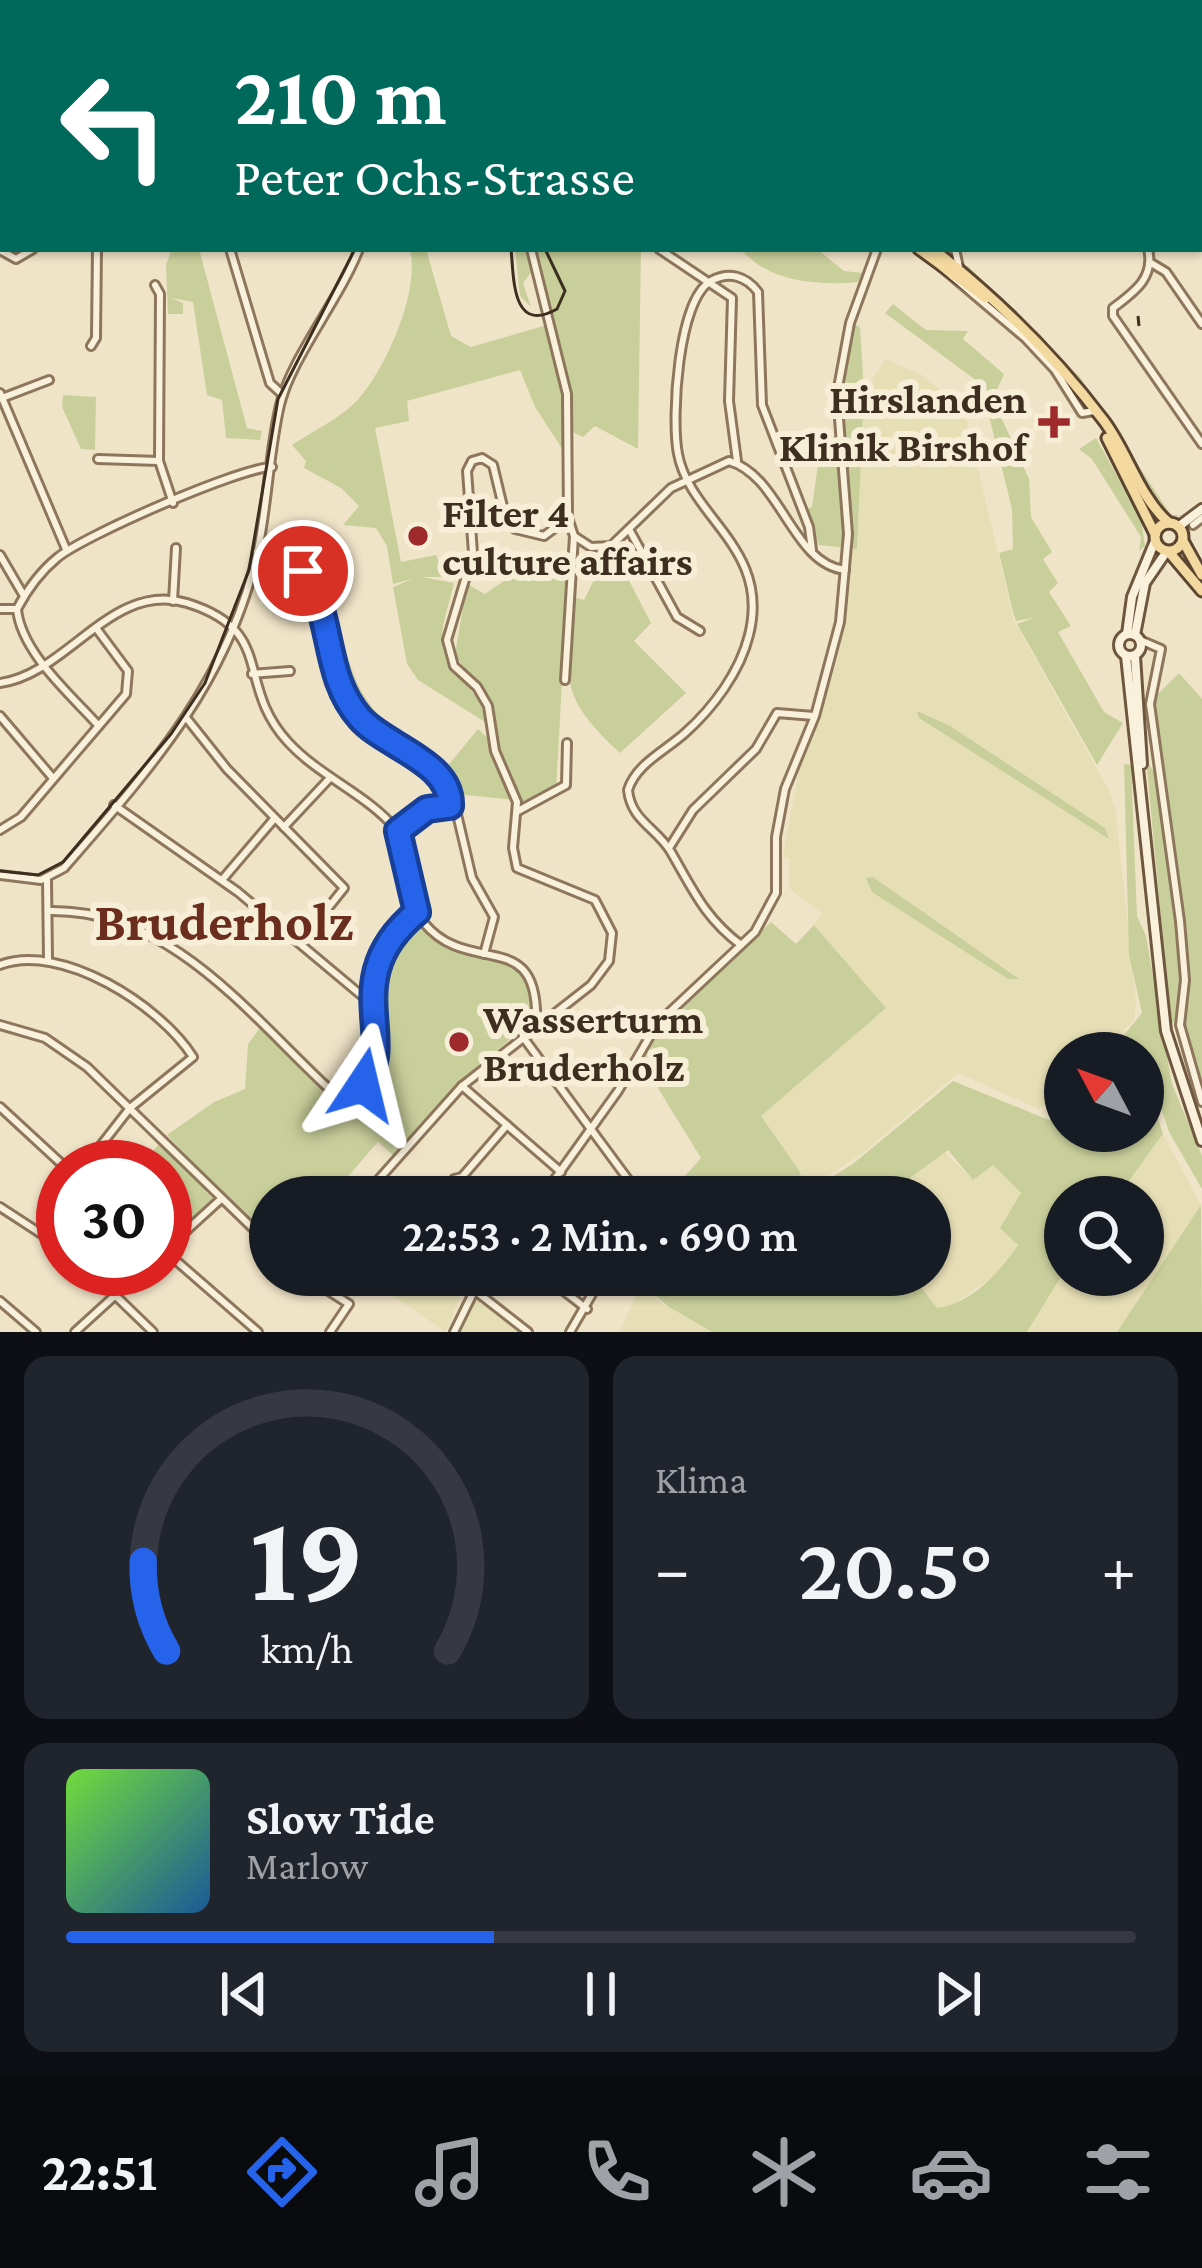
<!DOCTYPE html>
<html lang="de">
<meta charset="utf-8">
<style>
body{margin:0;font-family:"Crimson Pro",serif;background:#20242c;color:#f1f3f6;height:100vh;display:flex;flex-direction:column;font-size:45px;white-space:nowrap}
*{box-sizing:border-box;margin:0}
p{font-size:39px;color:#9ea1a6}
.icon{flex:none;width:66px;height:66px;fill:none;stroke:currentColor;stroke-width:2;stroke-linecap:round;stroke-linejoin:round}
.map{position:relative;height:1332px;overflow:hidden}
.drawer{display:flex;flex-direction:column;gap:24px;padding:24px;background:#0d0f14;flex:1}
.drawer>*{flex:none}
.banner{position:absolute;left:0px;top:0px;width:1203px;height:252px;box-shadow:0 3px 9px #0004;background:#00695c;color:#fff;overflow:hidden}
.needle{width:78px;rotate:311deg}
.buttons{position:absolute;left:1044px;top:1032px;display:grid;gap:24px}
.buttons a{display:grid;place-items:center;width:120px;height:120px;border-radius:50%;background:#171b24;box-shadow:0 3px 9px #0004;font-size:60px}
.speed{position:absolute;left:36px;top:1140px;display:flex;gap:24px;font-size:60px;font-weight:700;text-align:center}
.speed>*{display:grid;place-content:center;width:156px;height:156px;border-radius:50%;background:#171b24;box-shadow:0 3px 9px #0004;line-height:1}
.speed .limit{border:18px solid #d22;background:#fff;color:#111}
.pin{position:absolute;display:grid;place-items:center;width:102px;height:102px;color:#fff;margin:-51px;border:6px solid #fff;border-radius:50%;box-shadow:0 3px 12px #0007}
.me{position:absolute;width:132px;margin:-66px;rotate:10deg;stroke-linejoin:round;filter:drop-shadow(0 0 9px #0008)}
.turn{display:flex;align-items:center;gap:42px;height:252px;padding:0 36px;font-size:54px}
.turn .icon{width:156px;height:156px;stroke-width:2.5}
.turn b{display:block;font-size:84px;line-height:102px}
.big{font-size:90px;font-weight:600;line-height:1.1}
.drawer .card{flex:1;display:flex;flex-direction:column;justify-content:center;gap:18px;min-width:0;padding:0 42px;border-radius:24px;background:#20242c}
.drawer .dial{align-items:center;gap:0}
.dial svg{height:312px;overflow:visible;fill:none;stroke:#363941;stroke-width:7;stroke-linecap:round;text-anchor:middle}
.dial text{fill:#f1f3f6;stroke:none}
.song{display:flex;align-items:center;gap:36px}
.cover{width:144px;height:144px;border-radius:18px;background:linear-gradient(135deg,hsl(100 70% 55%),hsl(210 70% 35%))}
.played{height:12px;border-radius:6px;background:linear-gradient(90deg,#2563eb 40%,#363941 40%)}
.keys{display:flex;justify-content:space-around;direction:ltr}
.heat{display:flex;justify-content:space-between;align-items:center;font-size:66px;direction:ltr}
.drawer .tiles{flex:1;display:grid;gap:24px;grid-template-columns:1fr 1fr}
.card:last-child{grid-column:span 2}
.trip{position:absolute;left:249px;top:1176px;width:702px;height:120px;border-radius:60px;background:#171b24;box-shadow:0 3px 9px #0004;font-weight:600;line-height:120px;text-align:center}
.tabs{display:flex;height:192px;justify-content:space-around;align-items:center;background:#090b0e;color:#9ea1a6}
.tabs .icon{width:84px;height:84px}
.tabs .on{color:#2563eb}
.tabs b{font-size:54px;color:#f1f3f6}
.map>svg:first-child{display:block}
</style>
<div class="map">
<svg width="1202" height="1332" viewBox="0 0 1202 1332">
<rect width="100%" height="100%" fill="#f0e4c8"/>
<g fill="#e6deb5">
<path d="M886 359 922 375 953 401 967 422 1014 621 1109 790 1116 813 1136 1002 1134 1020 1104 1053H1065V1084L1039 1109 958 1073 864 1152 806 1191 799 1169 760 1116 886 1008 814 925 822 913 789 888V858L783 856 799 770 835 668 846 615 852 549 857 548 864 391Z"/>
<path d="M1163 1134 1201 1205 1117 1332H1027L1065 1270V1275H1143V1197H1117Z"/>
<path d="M944 1151 973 1180 992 1164 1021 1194 1015 1206 1019 1244 1001 1271 951 1306 937 1308 912 1275H930V1197H884Z"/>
<path d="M363 1275H436L462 1292 446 1332Z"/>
<path d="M641 1284 661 1303 712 1332H620Z"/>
<path d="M470 1293 520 1332H459Z"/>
</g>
<g fill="#c9cf9b">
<path d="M172 249H199L247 428 262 431 260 440 226 438 222 400 207 395 193 302 171 298 183 303V314H168L166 265Z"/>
<path d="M410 249H426L451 336 471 347 547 325 532 271 523 283 531 307 520 296 515 249H641L638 449 595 426 583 437 572 432 563 450 535 407 520 370 407 401 409 421 375 428 401 562 436 555 439 562 455 560 457 568H463L460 577H422L454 583C450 601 442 622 442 640 442 674 483 687 485 722L418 680 407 664 393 587 412 579 393 584 387 546 376 528 343 525 359 506 341 488 304 468 306 461 292 445C313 431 345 416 361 396 388 363 420 290 410 249Z"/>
<path d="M741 249H817L844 271 863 273 858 282C819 286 767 282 741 249Z"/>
<path d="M962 264 968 266 1080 377 1171 515H1181L1170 518 1161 511 1084 389Z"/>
<path d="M893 304 926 330 968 331 963 339 1004 374 993 399 1029 479 1031 517 1052 552 1043 559 1058 583 1049 592 1071 626 1058 632 1104 712 1123 723 1097 765 1017 624 1033 618 1016 621 1013 612 999 553 1013 549 1012 509 981 384 885 313Z"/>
<path d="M854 324 860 327 864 391 857 549 819 545 803 510 812 507 822 436H844L842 382Z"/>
<path d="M63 395 96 397 95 450 81 449 62 407Z"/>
<path d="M1087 422 1141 518 1145 546 1139 551 1141 537 1092 459 1079 449 1096 438Z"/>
<path d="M611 546 651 623 634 641 686 693 620 753C557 694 566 679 573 597L584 600Z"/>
<path d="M313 550C342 593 337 647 362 692 380 725 416 746 445 769L478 729 488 738C495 684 478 693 455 654L467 584 485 594 521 569 546 563 568 571 556 792 518 811 514 800 445 793C412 757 362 737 337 693 315 655 322 608 296 571Z"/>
<path d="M1179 673 1202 699V1094L1182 1020 1188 980 1180 879 1153 699Z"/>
<path d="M917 711 950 726 1105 828 1109 839 919 718Z"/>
<path d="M1146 758 1160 784C1167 827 1200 997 1171 1025Z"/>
<path d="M1124 764 1131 765 1137 916 1146 936 1172 1084 1202 1156V1189L1169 1132 1143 1053H1109L1142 1013 1129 955Z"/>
<path d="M873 877 1019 979H1008L872 892 866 878Z"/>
<path d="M417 920 456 946 519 966 538 990 536 1018 457 1083 394 1156 378 1142 330 1197H270V1239L260 1234 167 1135 214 1102 245 1089 248 1044 262 1025 326 1086 350 1091 363 1085 377 1061 369 1001 382 954 407 921Z"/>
<path d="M771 922 796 944 814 925 886 1008 761 1116 799 1170 807 1193 854 1163 953 1081 1049 1120 1065 1106V1131H1143V1072L1163 1134 1117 1197H1065V1270L1027 1332H712L669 1307 631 1275H912L937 1308C970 1305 1001 1271 1018 1245L1000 1228 1021 1193 993 1165 973 1180 948 1150 884 1197H666L701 1158 640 1059 667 1023Z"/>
<path d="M160 1143 213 1199 165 1243V1167H139Z"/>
<path d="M1201 1205 1202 1332H1117Z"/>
</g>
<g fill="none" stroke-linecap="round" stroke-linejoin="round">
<defs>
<g id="street">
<path d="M147 0 149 3"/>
<path d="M401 0 402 3"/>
<path d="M452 0V3"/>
<path d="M679 0 680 3"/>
<path d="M861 0 866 3"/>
<path d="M192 3 195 0"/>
<path d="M1179 3 1182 0"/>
<path d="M0 43 3 49"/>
<path d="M1200 64 1202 63"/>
<path d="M0 114 3 112"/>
<path d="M0 186 3 193"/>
<path d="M230 249 270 383 283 395"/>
<path d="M531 249 567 394 568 518 574 536"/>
<path d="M659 249 732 298 729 401 737 461"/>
<path d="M955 249 959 267"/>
<path d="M1148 249C1155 278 1134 292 1113 308V316L1202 444"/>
<path d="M0 250 16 259 33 249"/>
<path d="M1151 263 1166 272 1202 324"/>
<path d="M940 266 1025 338 1055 370 1082 413 1094 411"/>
<path d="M155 285 160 294 159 461 173 503"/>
<path d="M91 346 96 338 97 249"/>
<path d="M0 393 66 549"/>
<path d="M2 398 49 380"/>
<path d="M98 459 159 461"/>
<path d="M1193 525 1202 518"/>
<path d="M630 531 677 617 700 631"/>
<path d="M574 536 591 547 611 546 671 488 729 461C781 476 792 564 845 570"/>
<path d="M257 552C346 570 310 643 348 701 371 737 451 765 450 805"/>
<path d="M0 555 24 596"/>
<path d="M173 601 176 548"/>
<path d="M0 609H17"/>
<path d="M17 609C27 590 40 572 57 558 83 536 241 467 272 467"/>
<path d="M17 609C21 652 70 694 98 725"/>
<path d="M1140 640 1161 649 1150 704 1180 921 1185 980 1180 1025 1202 1102"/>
<path d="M252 674 290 671"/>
<path d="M565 680 574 536"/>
<path d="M0 683C68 674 112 580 187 603 277 631 234 683 288 742 319 776 366 794 395 828 415 853 404 898 424 923 470 979 541 923 536 1027"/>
<path d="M0 716 52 777"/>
<path d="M188 720 227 769 344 888 300 943"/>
<path d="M114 805 238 892 367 1000"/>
<path d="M518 811 566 785 567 743"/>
<path d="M284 827 329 779"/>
<path d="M0 830 21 817 126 694 128 671 96 628"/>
<path d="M398 831 427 810 446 804 456 810 472 878 494 917 484 954"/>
<path d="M669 848 693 810 756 749 777 713 814 716"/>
<path d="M0 875 41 880 64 868C150 769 229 682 258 550 268 502 269 452 280 405 291 358 340 299 359 249"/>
<path d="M47 879 48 959"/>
<path d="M222 880 274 819"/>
<path d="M51 911C170 910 246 1011 326 1086 398 1116 366 1023 370 994 376 961 391 933 417 912"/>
<path d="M741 945C705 918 693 890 671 852 657 828 631 821 628 790 636 764 665 751 685 733 713 708 740 672 749 635 771 548 690 518 678 454 671 418 678 299 711 281 729 271 746 276 758 292L762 405 809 527 812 550"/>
<path d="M0 965C61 942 160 1005 193 1057L130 1108 84 1167"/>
<path d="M0 1025 45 1038 87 1067 270 1245"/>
<path d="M523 1037 641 1197"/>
<path d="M462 1086 561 1172"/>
<path d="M0 1107 65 1167"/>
<path d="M454 1179 462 1177 507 1125"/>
<path d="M363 1197 462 1086 591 985 609 961 612 933 595 900 517 868 513 848 517 802 495 751 488 706 477 687 454 666 447 640 473 553 467 471 472 461 482 458 493 465 505 515 515 529 544 536 568 518"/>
<path d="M542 1197 618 1091 657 1024 755 932 776 893V837L785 789 815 716 840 622 848 534 837 393 850 323 877 249"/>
<path d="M0 1207 63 1248"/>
<path d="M165 1250 221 1199"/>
<path d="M165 1251 258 1332"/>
<path d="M88 1269 153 1332"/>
<path d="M303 1275 349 1304 330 1332"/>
<path d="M455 1275 528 1332"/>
<path d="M543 1275 587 1309"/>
<path d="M0 1301 36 1332"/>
<path d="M75 1332 144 1269"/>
<path d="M454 1332 482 1275"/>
<path d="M570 1332 603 1275"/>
</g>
<g id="secondary">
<path d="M34 3 40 0"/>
<path d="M0 19 3 18"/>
<path d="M1178 527 1202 509"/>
<circle cx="1130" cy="645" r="11"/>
<path d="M1127 634 1132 597 1155 541"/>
<path d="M1135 635 1145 583 1167 551"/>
<path d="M1126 656 1166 1031 1202 1141"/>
<path d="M1135 656 1142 764"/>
</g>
<g id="primary">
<path d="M554 0 559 3"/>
<path d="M919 249 986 298"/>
<path d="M933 249C997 299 1055 356 1104 421 1128 453 1139 497 1169 523"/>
<path d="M1107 438 1155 534"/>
<circle cx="1169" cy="537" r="14"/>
<path d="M1183 541 1202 575"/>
<path d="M1169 552 1202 591"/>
</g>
</defs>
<use href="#street" stroke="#8d765c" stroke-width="12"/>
<use href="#secondary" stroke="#6f573f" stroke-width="14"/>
<use href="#primary" stroke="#5b4430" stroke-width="15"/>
<use href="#street" stroke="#faf1dc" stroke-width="6"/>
<use href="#secondary" stroke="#faf1dc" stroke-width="8"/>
<use href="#primary" stroke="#f3d9a0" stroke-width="9"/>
<g stroke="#3d2e20" stroke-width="3">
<path d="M459 0 460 3"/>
<path d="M31 3 37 0"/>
<path d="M0 21 3 19"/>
<path d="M511 249C514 276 511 335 557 309L565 291 545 249"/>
<path d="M0 871 38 875 63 862 171 734 205 683 249 570 278 399 355 249"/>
</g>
<path stroke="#3d2e20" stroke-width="3" stroke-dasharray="21 21" stroke-linecap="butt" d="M1138 316 1139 326"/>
</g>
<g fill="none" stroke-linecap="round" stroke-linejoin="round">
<defs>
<path id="route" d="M303 571C335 616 322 675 360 718 384 746 452 762 450 806L427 809 398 831 417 912C336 979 400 1041 363 1085"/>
</defs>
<use href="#route" stroke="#184099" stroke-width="30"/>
<use href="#route" stroke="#2563eb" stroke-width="21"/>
</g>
<g fill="#9e2a2b" stroke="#f7eed8" stroke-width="4.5">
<path d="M1048 404h12v12h12v12h-12v12h-12v-12h-12v-12h12z"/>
<circle cx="418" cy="536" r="12"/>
<circle cx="459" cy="1042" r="12"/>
</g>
<g text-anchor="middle" stroke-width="12" stroke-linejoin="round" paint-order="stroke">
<g font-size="42" font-weight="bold" fill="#3d2e20" stroke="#f7eed8" text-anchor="start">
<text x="1027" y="413" text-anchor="end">Hirslanden<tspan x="1027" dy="48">Klinik Birshof</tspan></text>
<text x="442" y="527">Filter 4<tspan x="442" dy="48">culture affairs</tspan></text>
<text x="483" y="1033">Wasserturm<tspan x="483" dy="48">Bruderholz</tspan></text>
</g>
<g font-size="54" font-weight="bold" fill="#6b2e1e" stroke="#f7eed8">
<text x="224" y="940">Bruderholz</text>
</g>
</g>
</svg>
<div class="buttons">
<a><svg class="needle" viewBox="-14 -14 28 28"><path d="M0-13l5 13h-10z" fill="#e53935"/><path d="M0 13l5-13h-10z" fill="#9ea1a6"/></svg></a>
<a><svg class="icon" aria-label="search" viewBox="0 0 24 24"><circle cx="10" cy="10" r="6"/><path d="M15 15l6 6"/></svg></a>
</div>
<div class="speed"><div class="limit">30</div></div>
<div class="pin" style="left:303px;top:571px;background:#d93025"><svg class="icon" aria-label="arrive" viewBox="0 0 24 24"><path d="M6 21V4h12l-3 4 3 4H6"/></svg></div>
<svg class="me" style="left:363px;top:1085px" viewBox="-20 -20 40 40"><path d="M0-17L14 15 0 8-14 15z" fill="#2563eb" stroke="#fff" stroke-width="4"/></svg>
<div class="trip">22:53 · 2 Min. · 690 m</div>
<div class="banner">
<div class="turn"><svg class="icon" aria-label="left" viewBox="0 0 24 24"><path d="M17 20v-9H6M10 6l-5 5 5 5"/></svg><div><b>210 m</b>Peter Ochs-Strasse</div></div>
</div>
</div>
<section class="drawer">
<div class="tiles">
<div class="card dial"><svg viewBox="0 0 100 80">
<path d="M14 69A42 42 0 1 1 86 69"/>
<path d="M14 69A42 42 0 0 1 8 46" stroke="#2563eb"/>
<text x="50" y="56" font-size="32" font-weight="700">19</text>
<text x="50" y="72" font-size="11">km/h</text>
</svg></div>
<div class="card"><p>Klima</p>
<div class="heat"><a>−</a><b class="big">20.5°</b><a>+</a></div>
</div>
<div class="card">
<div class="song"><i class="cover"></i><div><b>Slow Tide</b><p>Marlow</p></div></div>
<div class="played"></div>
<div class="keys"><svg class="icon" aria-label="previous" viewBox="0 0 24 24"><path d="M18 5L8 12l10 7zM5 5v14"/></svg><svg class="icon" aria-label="pause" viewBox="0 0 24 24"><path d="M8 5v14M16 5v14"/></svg><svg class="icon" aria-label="next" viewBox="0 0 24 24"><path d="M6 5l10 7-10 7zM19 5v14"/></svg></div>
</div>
</div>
</section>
<nav class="tabs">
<b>22:51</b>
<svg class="icon on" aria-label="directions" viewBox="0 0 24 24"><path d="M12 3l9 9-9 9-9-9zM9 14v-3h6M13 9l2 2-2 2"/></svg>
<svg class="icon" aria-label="music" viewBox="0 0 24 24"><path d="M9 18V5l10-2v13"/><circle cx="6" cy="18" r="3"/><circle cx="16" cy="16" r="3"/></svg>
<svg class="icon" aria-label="phone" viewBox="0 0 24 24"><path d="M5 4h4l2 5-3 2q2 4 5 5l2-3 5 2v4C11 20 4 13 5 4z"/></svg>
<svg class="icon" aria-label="climate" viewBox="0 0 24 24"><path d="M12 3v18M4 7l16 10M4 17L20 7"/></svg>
<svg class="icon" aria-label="car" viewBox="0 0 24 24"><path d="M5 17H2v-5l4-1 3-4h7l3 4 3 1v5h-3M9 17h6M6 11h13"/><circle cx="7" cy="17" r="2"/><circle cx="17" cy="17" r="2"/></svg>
<svg class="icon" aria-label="filters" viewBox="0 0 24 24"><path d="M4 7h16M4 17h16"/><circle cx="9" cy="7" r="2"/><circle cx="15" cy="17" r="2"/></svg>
</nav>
